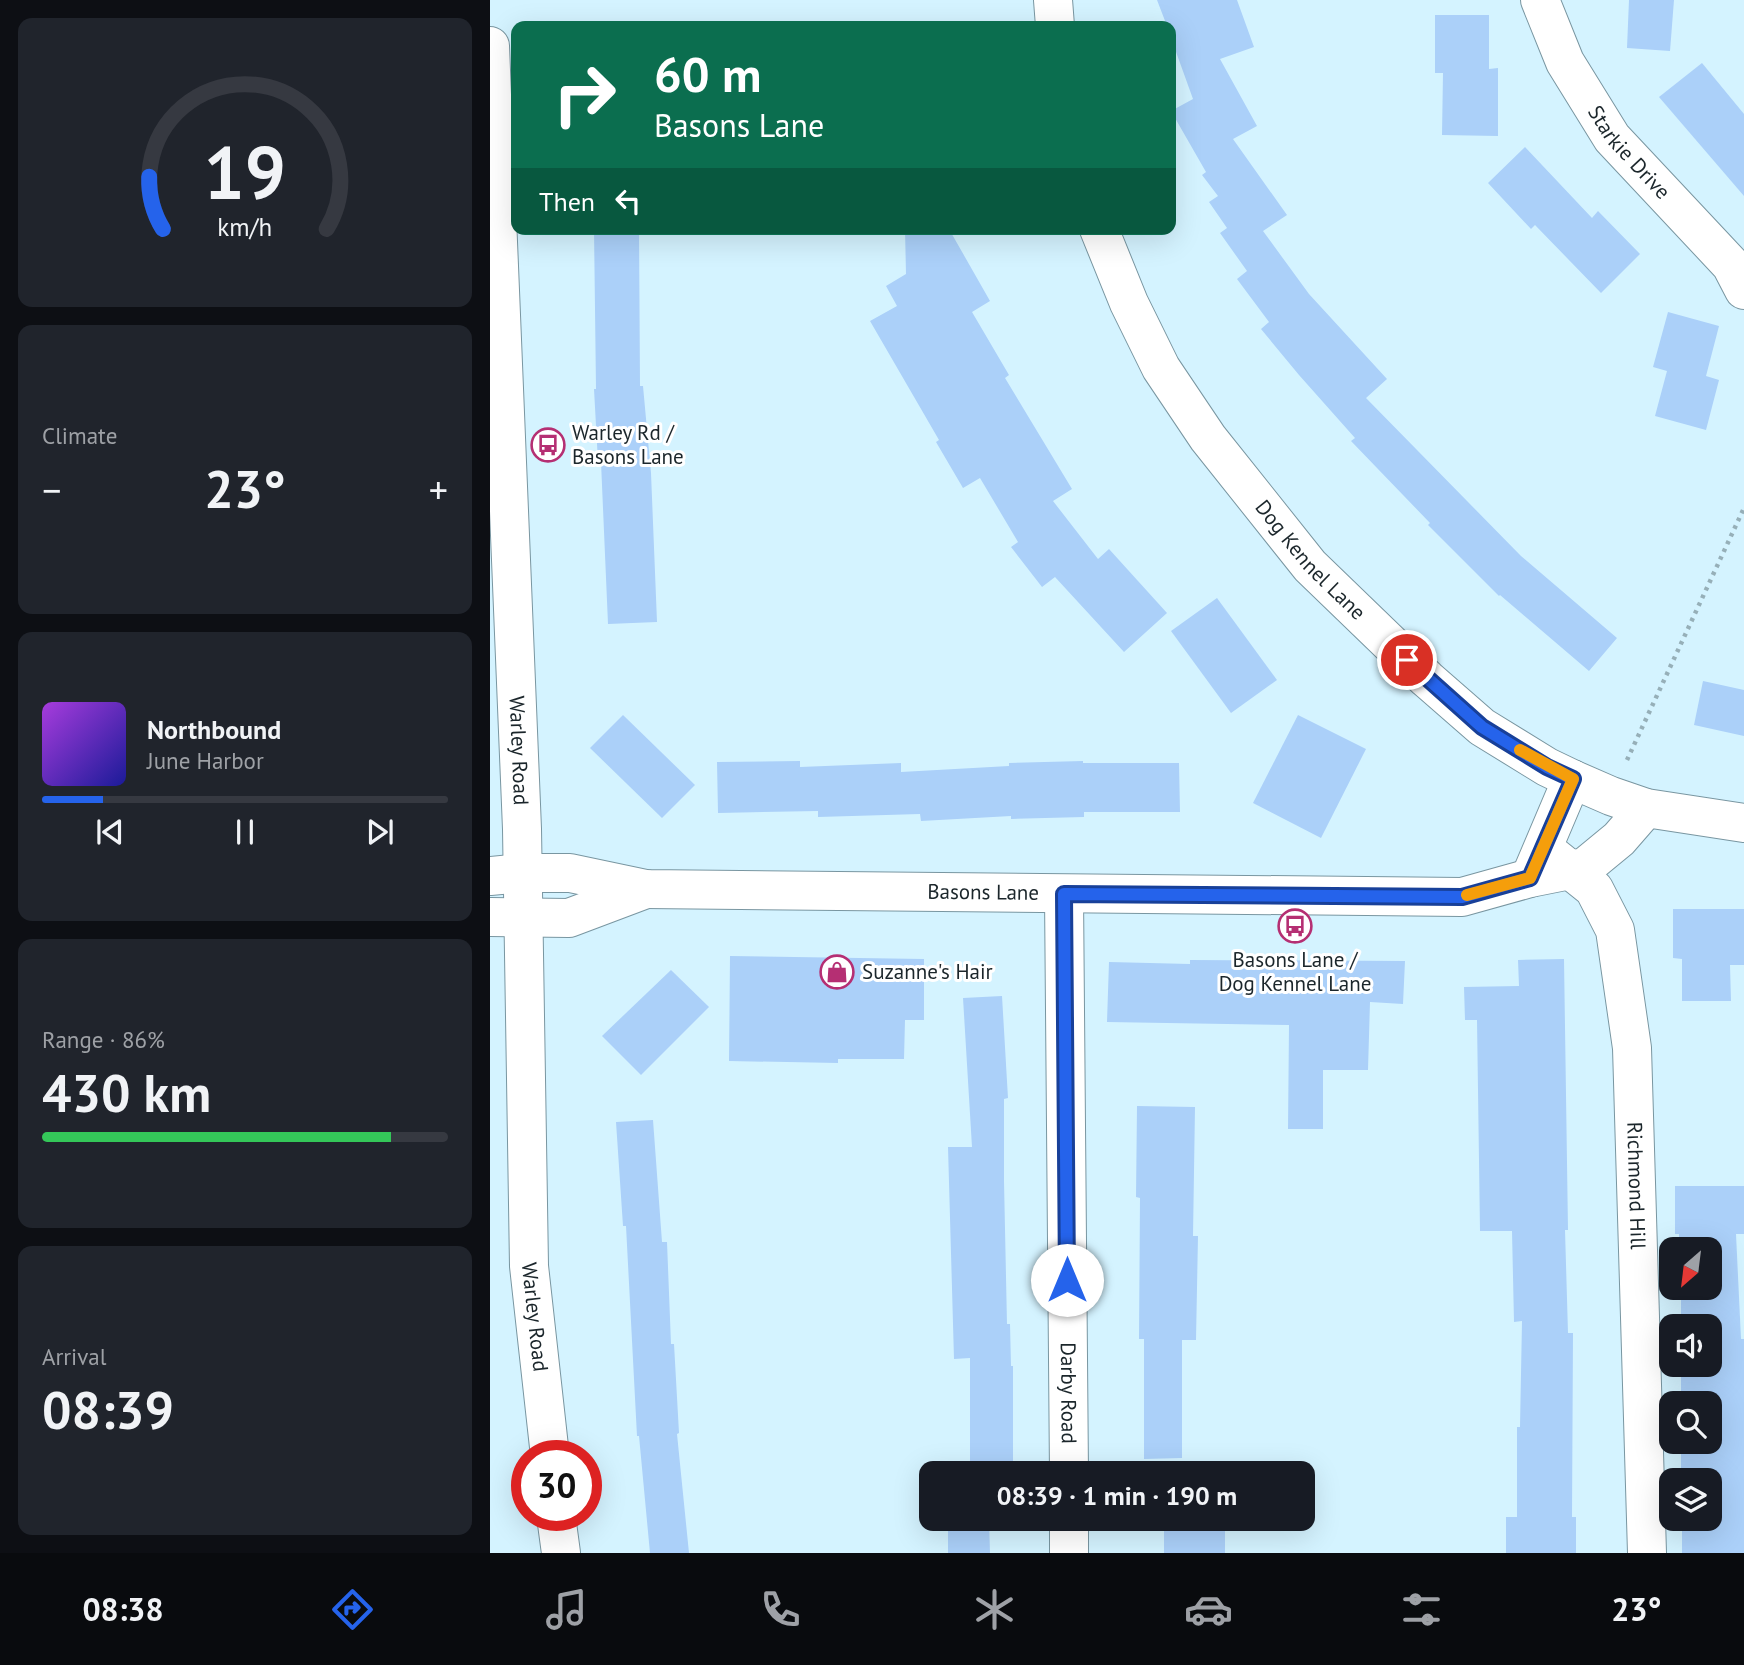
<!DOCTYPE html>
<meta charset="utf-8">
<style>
body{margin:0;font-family:"PT Sans",sans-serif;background:#20242c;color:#f1f3f6;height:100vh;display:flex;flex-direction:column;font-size:26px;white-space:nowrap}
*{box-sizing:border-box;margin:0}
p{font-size:23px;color:#9ea1a6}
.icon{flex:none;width:38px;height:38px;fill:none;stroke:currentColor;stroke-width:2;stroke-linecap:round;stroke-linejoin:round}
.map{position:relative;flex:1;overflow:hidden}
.panel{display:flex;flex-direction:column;gap:18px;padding:18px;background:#0d0f14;width:490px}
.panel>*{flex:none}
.top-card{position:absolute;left:21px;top:21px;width:665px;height:214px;border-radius:14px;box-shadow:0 7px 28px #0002;background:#0b6e4f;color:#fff;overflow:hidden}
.needle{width:46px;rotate:208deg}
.controls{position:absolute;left:1169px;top:1237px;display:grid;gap:14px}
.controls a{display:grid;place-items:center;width:63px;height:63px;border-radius:14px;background:#171b24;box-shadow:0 7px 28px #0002;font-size:35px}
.speed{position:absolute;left:21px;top:1440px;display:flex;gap:14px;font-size:35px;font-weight:700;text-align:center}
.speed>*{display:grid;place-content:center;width:91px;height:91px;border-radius:50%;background:#171b24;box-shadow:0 7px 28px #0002;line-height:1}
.speed .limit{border:10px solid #d22;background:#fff;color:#111}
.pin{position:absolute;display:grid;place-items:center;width:60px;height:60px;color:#fff;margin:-30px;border:4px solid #fff;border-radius:50%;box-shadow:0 2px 7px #0007}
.me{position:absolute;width:77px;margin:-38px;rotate:0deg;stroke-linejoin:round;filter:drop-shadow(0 0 5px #0008)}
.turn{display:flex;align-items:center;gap:24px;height:147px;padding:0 28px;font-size:32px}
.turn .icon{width:91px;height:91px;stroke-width:2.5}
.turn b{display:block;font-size:49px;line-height:60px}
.then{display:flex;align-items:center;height:66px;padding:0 28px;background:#0003;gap:14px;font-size:26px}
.big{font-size:52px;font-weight:700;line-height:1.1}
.panel .tile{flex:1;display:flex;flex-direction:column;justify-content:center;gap:10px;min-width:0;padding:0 24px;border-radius:14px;background:#20242c}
.panel .dial{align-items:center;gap:0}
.dial svg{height:182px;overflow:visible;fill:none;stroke:#363941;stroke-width:7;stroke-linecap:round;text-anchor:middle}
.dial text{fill:#f1f3f6;stroke:none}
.song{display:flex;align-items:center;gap:21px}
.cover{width:84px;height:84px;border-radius:10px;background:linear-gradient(135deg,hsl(280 70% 55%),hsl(240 70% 35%))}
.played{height:7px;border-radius:4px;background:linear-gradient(90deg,#2563eb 15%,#363941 15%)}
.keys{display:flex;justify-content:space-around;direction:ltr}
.heat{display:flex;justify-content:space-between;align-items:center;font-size:38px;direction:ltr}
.charge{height:10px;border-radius:5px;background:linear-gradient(90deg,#34c759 86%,#363941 0)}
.trip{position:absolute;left:429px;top:1461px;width:396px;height:70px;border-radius:14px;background:#171b24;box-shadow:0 7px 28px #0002;font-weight:700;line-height:70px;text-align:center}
.tab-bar{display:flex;height:112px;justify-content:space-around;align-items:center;background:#090b0e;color:#9ea1a6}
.tab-bar .icon{width:49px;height:49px}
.tab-bar .selected{color:#2563eb}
.tab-bar b{font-size:32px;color:#f1f3f6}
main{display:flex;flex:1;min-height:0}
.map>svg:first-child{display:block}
</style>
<main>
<section class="panel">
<div class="tile dial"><svg viewBox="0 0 100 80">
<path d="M14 69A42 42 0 1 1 86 69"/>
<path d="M14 69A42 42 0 0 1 8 46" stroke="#2563eb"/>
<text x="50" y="56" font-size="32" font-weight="700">19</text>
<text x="50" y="72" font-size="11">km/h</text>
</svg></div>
<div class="tile"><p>Climate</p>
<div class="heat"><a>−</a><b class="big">23°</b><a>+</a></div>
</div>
<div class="tile">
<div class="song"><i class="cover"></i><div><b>Northbound</b><p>June Harbor</p></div></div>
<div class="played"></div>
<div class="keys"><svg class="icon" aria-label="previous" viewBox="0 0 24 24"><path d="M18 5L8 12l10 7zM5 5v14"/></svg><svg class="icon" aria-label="pause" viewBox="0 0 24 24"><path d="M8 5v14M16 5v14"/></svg><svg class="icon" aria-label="next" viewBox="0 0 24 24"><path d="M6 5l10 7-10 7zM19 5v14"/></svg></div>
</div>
<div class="tile"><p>Range · 86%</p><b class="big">430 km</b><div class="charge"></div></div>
<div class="tile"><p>Arrival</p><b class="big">08:39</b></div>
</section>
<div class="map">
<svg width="1254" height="1553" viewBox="0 0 1254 1553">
<rect width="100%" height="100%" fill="#d4f3ff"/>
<g fill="#abd0f9">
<path d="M667 0H747L764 47 730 59 767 126 743 139 797 215 773 231 819 294 897 379 876 398 1031 556 1127 638 1099 671 1010 595 1009 596 938 525 940 523 861 441 865 438 809 375 771 329 779 322 747 279 757 271 730 233 737 228 719 202 728 196 712 175 716 172 681 111 703 99 681 38V26H677Z"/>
<path d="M1139 0H1184L1180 51 1137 48Z"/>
<path d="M945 15H999V69L1008 68V136L952 135 953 73H945Z"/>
<path d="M1212 63 1254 114V196L1169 97Z"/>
<path d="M1035 147 1102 218 1108 211 1150 254 1111 293 1045 225 1041 229 998 183Z"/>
<path d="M104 229H149L150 386H153L161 473 167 622 118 624 111 462H108L104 389H106Z"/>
<path d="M415 229H459L500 301 482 312 519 375 515 378 582 489 563 501 608 559 619 549 677 613 634 652 565 577 552 587 521 547 528 542 490 478 473 488 446 442 449 440 380 321 407 306 396 286 416 274Z"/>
<path d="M1178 312 1229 326 1216 376 1229 380 1216 430 1165 416 1177 371 1163 367Z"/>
<path d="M727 598 787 680 741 713 681 631Z"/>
<path d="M1213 681 1254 690V736L1204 725Z"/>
<path d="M133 715 205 785 172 818 100 748Z"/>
<path d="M808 715 876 749 831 838 763 803Z"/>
<path d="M310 761V767L411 763V772L519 766V763L593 761V763H689L690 812H594V817L521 819V816L431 821 430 814 328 817V811L228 813 227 762Z"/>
<path d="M1183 909H1254V965H1240L1241 1001H1192V959L1183 958Z"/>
<path d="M240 956 434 959V1020H415L414 1059H348V1063L239 1061Z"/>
<path d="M1074 959 1078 1230H1075L1078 1333H1083L1082 1517H1086V1553H1016V1517H1027V1427H1030L1032 1321 1024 1322 1022 1231H990L987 1020H975L974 987 1029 986 1028 960Z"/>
<path d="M700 960 915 961 913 1004 880 1002 878 1070H833V1129H798L799 1025 617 1022 619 962 700 964Z"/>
<path d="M181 970 219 1007 151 1075 112 1036Z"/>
<path d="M512 996 518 1098 514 1099V1181L517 1324H520L521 1366H523V1471H480V1358L464 1359 458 1147H482L473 998Z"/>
<path d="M647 1106 705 1107 703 1236H708L706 1340H692V1458L654 1459V1339H649L650 1198 646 1197Z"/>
<path d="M163 1120 172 1242H177L181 1344H184L189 1433 187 1434 199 1553H160L149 1436H147L136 1226H133L126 1122Z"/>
<path d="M1185 1186H1254V1234H1246L1251 1339H1254V1553H1192V1519H1220V1480H1191V1442H1220V1404H1191V1365H1220V1326H1191V1288H1220V1250H1189V1234H1185Z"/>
<path d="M713 1470V1474H673V1471Z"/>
<path d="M458 1519H499L500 1553H458Z"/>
<path d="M674 1519H713V1522H735V1553H674Z"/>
</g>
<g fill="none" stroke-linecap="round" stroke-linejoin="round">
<defs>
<g id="minor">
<path id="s1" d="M1050 0 1075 62 1122 138 1241 265 1254 290"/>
<path id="s2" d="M1058 852 1104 889 1125 930 1142 1048 1157 1553"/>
<path id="s3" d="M574 894 579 1474"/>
<path d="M579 1519V1553"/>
</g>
<g id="tertiary">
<path id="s4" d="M0 46 32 829 39 1266 60 1456"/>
<path id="s5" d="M0 876 33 873H80L156 889 972 897 1040 878 1095 867 1129 839 1156 808"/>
<path d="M1040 878 1082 779"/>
<path d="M0 917 79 918 156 889"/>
<path d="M66 1516 71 1553"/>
</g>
<g id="secondary">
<path d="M563 0 565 26"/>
<path id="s6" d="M609 229 639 303 671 368 718 438 820 566 937 679 992 727 1057 767 1082 779 1121 796 1156 808 1254 823"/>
</g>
</defs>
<use href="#minor" stroke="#7996a1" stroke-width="40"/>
<use href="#tertiary" stroke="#7996a1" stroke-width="40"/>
<use href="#secondary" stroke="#7996a1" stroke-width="40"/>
<path stroke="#96afb8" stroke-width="4.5" stroke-dasharray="3.5 5" stroke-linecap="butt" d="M1137 760 1254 508"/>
<use href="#minor" stroke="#fff" stroke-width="38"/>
<use href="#tertiary" stroke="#fff" stroke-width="38"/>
<use href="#secondary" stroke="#fff" stroke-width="38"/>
</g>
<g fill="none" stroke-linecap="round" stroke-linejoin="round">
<defs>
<path id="route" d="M577 1280 574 894 972 897 1040 878 1083 779 1057 767 992 727 917 660"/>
</defs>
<use href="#route" stroke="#184099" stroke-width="18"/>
<use href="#route" stroke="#2563eb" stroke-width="12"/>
<path stroke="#f59e0b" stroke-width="12" d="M977 895 1040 878 1083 779 1030 750"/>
</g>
<defs>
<symbol id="bus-ring" viewBox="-11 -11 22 22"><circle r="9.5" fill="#fff" stroke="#b52f73" stroke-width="1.5"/><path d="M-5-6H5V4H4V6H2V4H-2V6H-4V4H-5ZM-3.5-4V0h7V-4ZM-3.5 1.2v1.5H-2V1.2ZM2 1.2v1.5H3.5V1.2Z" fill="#b52f73"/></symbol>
<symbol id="shop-ring" viewBox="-11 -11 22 22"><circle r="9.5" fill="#fff" stroke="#b52f73" stroke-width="1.5"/><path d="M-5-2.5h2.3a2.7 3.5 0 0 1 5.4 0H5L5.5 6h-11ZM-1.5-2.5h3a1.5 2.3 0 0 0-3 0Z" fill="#b52f73"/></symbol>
</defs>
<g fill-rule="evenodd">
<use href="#bus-ring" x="39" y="426" width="38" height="38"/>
<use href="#bus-ring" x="786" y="907" width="38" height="38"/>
<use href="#shop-ring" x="328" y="953" width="38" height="38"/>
</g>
<g text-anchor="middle" stroke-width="6" stroke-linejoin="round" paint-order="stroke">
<g font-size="21" fill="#1b262b" stroke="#fff">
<text dy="7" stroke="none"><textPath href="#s1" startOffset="178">Starkie Drive</textPath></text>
<text dy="7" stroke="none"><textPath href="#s6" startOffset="396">Dog Kennel Lane</textPath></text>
<text dy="7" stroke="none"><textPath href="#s4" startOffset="705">Warley Road</textPath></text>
<text dy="7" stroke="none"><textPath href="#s5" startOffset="495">Basons Lane</textPath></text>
<text dy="7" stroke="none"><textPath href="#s2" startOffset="362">Richmond Hill</textPath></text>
<text dy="7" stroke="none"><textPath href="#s4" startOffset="1272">Warley Road</textPath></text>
<text dy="7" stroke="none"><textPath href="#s3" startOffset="499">Darby Road</textPath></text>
</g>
<g font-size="21" fill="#1b262b" stroke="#fff" text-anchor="start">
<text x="82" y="440">Warley Rd /<tspan x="82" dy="24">Basons Lane</tspan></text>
<text x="805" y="967" text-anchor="middle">Basons Lane /<tspan x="805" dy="24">Dog Kennel Lane</tspan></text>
<text x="372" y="979">Suzanne's Hair</text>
</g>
</g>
</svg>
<div class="controls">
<a><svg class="needle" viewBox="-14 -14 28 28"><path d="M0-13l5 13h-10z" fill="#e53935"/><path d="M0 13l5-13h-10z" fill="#9ea1a6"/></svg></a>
<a><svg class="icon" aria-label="sound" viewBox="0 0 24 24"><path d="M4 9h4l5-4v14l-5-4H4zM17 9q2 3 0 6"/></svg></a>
<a><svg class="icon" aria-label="search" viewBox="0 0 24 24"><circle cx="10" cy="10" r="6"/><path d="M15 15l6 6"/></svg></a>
<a><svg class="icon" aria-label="layers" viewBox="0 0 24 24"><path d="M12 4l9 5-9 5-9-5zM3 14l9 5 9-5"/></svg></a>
</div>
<div class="speed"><div class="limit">30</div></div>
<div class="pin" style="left:917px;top:660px;background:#d93025"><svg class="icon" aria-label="arrive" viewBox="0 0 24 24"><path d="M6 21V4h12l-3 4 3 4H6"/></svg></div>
<svg class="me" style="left:577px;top:1280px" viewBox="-20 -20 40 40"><circle r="19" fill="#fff"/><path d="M0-13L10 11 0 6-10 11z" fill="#2563eb"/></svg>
<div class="trip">08:39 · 1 min · 190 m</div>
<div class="top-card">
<div class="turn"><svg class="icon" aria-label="right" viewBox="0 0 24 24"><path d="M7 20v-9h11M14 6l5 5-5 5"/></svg><div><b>60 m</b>Basons Lane</div></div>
<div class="then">Then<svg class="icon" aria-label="left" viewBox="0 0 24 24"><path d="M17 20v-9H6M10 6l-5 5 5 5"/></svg></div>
</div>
</div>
</main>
<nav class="tab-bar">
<b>08:38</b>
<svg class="icon selected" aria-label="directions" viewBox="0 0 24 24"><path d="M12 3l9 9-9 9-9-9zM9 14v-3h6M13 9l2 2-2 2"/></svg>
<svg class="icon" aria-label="music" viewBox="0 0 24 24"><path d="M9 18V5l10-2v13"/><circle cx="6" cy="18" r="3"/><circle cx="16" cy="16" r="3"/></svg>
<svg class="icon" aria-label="phone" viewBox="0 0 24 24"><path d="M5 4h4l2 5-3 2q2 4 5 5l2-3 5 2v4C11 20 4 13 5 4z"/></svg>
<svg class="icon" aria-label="climate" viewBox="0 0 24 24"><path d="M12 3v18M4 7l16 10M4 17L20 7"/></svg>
<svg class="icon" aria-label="car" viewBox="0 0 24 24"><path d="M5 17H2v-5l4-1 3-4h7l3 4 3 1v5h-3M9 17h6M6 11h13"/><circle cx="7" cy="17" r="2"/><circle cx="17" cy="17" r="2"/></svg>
<svg class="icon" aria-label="filters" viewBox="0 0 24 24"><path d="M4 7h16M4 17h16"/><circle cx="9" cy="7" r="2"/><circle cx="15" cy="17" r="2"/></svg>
<b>23°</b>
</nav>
